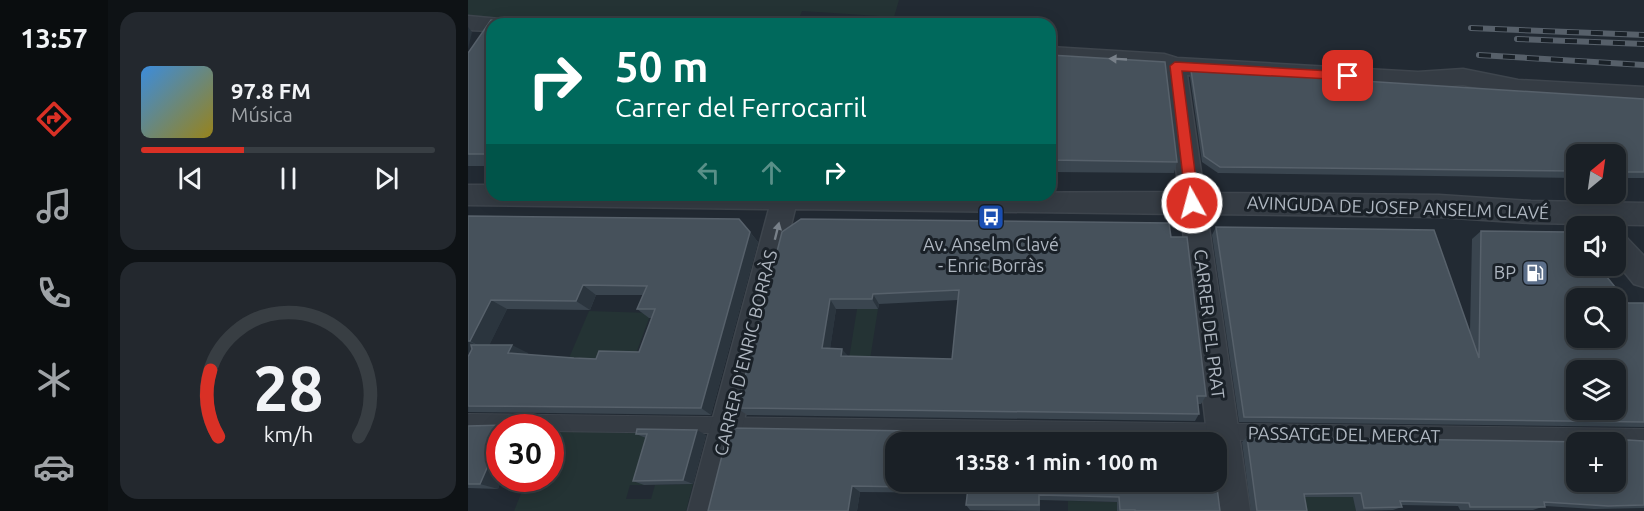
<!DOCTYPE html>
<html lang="es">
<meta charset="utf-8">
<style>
body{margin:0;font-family:Ubuntu,sans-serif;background:#23282e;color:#f1f3f6;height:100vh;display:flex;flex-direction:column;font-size:22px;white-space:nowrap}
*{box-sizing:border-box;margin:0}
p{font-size:20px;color:#9fa3a7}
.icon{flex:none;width:33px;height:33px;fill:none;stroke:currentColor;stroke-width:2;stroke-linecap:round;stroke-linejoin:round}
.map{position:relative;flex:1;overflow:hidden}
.sheet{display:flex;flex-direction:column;gap:12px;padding:12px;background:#0e1215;width:360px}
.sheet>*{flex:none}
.hud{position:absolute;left:18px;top:18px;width:570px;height:183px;border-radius:18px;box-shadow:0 3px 15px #0003,0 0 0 2px #383e43;background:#00695c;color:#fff;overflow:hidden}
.needle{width:39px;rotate:29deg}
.fabs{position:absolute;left:1098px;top:144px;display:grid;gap:12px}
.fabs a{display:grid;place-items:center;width:60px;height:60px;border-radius:12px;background:#1a2026;box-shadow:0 3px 15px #0003,0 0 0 2px #383e43;font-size:30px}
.speed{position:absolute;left:18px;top:414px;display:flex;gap:12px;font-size:30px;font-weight:700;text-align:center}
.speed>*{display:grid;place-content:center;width:78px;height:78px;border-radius:50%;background:#1a2026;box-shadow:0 3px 15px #0003,0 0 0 2px #383e43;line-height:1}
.speed .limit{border:9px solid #d22;background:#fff;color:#111}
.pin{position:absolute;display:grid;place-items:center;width:51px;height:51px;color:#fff;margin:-26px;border-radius:12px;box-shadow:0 3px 9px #0006}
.me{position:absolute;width:66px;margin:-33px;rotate:353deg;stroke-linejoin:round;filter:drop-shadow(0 0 4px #0008)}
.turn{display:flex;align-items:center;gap:21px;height:126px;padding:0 30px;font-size:27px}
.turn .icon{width:78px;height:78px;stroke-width:2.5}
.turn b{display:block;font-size:42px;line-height:51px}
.lanes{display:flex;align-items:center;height:57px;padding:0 30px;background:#0003;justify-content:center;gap:30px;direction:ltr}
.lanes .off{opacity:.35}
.sheet .widget{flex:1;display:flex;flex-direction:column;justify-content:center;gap:9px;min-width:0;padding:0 21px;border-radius:18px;background:#23282e}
.sheet .dial{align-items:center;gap:0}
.dial svg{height:156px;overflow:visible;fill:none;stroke:#383e43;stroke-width:7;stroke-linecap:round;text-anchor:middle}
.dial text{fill:#f1f3f6;stroke:none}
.song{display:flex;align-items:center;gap:18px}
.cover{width:72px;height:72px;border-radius:9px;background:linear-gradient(135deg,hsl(210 70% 55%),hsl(50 70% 35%))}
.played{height:6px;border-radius:3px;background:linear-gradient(90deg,#d93025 35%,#383e43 35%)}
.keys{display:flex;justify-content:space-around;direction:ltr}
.trip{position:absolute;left:417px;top:432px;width:342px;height:60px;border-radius:18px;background:#1a2026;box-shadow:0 3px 15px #0003,0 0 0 2px #383e43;font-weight:700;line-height:60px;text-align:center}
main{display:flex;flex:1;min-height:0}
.tabs{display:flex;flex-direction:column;width:108px;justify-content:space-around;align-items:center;background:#0a0d0f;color:#9fa3a7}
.tabs .icon{width:42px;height:42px}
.tabs .on{color:#d93025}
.tabs b{font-size:27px;color:#f1f3f6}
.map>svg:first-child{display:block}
</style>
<main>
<nav class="tabs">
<b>13:57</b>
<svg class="icon on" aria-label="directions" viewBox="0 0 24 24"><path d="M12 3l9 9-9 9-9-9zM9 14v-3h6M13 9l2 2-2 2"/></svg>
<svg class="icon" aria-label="music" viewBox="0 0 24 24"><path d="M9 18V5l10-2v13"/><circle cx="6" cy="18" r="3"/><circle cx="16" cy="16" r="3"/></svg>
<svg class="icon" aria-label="phone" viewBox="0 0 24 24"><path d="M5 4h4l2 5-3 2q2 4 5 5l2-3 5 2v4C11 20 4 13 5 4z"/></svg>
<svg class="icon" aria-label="climate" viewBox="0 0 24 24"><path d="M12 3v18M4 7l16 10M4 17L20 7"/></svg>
<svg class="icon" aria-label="car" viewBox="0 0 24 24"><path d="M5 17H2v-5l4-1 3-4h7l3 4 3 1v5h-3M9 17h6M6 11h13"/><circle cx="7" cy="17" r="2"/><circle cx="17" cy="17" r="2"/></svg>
</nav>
<section class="sheet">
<div class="widget">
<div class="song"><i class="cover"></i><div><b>97.8 FM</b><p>Música</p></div></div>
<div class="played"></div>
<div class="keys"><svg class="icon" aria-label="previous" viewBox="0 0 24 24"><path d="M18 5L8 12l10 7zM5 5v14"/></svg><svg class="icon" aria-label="pause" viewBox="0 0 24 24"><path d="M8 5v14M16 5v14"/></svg><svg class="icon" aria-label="next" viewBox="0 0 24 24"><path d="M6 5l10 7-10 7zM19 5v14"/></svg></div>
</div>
<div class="widget dial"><svg viewBox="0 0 100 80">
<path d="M14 69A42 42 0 1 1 86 69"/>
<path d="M14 69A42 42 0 0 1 10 35" stroke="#d93025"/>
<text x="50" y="56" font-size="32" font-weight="700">28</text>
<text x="50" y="72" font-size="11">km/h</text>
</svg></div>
</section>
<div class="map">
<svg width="1176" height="511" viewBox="0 0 1176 511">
<rect width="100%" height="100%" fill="#222a33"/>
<g fill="#243334">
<path d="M0 0H431L426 17 334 11 329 24H86L0 19Z"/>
<path d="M389 309H410L401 366 380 365Z"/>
<path d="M121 311 183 313 166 359 98 365Z"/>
<path d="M82 428 182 429 190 439 176 485H162L158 499H183L187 485 225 484 218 511H46L59 479 82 478Z"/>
<path d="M897 480 887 504 888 511H832L829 497Z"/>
<path d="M600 501 649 502V511H600Z"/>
</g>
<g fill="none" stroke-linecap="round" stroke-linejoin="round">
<defs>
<path id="service" d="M0 414 1176 429V445L1148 444V442L1108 444 82 431V428L0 430Z"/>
<g id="minor">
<path d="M0 16 32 19 35 24H24V31L0 30Z"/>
<path d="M582 47 696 54 709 58 950 72 995 69 1050 80 1176 87V105L1050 96 995 85 950 88 719 75 736 193 971 195 1063 201 1176 203V225L1063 223 971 217 739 214 782 511H748L745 482H748V442H740L713 214 327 209 254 511H220L301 209 0 205V185H24V195L711 192 696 71 582 63Z"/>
<path d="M1148 233 1157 236 1176 256V287L1166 284 1148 262Z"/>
</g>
</defs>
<use href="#service" stroke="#3e454d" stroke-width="2"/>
<use href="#minor" stroke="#3e454d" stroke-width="3"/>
<use href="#service" fill="#353c44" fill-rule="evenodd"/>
<use href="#minor" fill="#353c44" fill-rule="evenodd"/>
<defs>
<g id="rail">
<path d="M1003 28 1176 35"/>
<path d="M1049 39 1176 44"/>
<path d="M1011 55 1176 65"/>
</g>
</defs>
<use href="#rail" stroke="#57606a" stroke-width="6"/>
<use href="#rail" stroke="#1a2128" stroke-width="4" stroke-dasharray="12" stroke-linecap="butt"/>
</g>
<g fill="#3a454f" fill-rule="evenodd">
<path d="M24 24V166H0V53Z"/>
<path d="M582 55 709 162 706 173 582 172Z"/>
<path d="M723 70 1176 99V178H1148V154H1108V178L750 173 734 162 722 77Z"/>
<path d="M0 216 282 232 290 242 243 415 0 412ZM128 295H175L169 309 181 318H184L171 352 128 359 106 358 59 355 60 353 21 345 39 309 122 310Z"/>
<path d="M748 227 1002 332 1004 239 1013 231 1160 303H1176V427L771 422 744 235Z"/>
<path d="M314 232 703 237 738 396 733 404H730L731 414 727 421 279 415 269 408ZM490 300 484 359 380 357 362 348 368 309H410L411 304Z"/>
<path d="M37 425 45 428H32V478H34L30 489 0 488V426Z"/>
<path d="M261 428 748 482 752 511H649V502L572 500V511L502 510 498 505 499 493 392 492 389 511H240Z"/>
<path d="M168 434 238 435 225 484 176 485 165 481 178 438Z"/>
<path d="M779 437 1121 442 1176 441V508L1126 509 1077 506 1065 510H992L990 506 933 505 934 507 925 510 888 511 885 497H836L839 511H783L774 442Z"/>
</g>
<g fill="#2b353e">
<path d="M0 27 4 32 0 49Z"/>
<path d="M282 232 290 242 243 415 233 408Z"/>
<path d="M115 285 128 295 122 310 108 301Z"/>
<path d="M405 294 411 304 410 309 404 299Z"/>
<path d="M362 299 368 309 361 357 354 348Z"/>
<path d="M23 300 39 309 19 350 2 341Z"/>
<path d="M0 341 13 347 0 360Z"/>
<path d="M44 345 60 353 56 361 40 353Z"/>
<path d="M374 349 381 357 373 356Z"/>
<path d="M37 425 45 428H36Z"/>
<path d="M229 430 238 435 225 484 215 480Z"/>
<path d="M32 438V478H34L30 489 12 484Z"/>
<path d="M384 486 392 492 389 511H380Z"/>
</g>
<g fill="#46515b" stroke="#57616b" stroke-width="1.5" fill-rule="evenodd">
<path d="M23 20 82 24H24V154H0V53Z"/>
<path d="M582 55 697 62 709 162 582 160Z"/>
<path d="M723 70 1176 99V172H1148V154H1108V171L752 167 736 156Z"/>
<path d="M0 216 271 219 282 232 233 408 0 406V357L4 349 3 345H44L40 353 106 358 128 359 131 351 171 352 187 309H169L179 286 115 285 108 301 23 300 2 341H0Z"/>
<path d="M333 219 701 223 703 237H719L738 396H729L731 414 269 408 314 232ZM491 290 484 359 373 356 374 349 354 348 362 299H404L405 294Z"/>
<path d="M748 227 966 230 1011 358 1013 231 1102 232 1108 239V266H1130L1160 303H1176V422L776 417ZM1108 298H1148V338H1108ZM1108 370H1148V410H1108Z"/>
<path d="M37 425 36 428H32V438L12 484H0V426Z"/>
<path d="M261 428 743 436 744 442H428V482H748V480L752 511H667V510H652L651 497 571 495V505H498L500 488 384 486 380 511H240Z"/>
<path d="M169 429 229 430 215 480 165 481 179 434H168Z"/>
<path d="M779 437 1121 442 1160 440 1176 441V505L1140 506 1076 502 1077 507H1002L1001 503 932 501 934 507 896 508 893 493 836 494 839 511H789ZM1108 442H1148V482H1108Z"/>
</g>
<defs><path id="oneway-solid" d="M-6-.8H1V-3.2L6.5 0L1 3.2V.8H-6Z" transform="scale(1.5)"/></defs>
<g fill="#788089">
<use href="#oneway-solid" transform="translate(650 59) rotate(-177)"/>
<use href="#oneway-solid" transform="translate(309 231) rotate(-76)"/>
</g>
<path fill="#d93025" stroke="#8d1f18" stroke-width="1.5" d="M707 62 880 72 886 76 880 80 714 71 731 203 724 208 718 203 702 66Z"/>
<defs>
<symbol id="bus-square" viewBox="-11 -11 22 22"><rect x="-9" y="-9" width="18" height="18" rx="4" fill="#1a4fb4" stroke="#1a2128"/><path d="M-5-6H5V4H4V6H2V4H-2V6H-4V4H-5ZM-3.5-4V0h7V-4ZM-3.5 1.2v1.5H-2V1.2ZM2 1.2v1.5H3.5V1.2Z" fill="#fff"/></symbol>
<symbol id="fuel-square" viewBox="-11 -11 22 22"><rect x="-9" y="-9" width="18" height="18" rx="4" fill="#5c6f8a" stroke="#1a2128"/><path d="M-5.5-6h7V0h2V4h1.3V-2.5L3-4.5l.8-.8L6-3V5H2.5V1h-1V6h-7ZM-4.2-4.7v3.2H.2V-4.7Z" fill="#fff"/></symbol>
</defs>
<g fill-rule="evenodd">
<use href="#bus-square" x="508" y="202" width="30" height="30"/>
<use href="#fuel-square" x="1052" y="258" width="30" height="30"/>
</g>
<g text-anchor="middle" stroke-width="6" stroke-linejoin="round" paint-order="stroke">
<g font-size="18" fill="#afb7c1" stroke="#1a2128">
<text transform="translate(930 208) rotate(2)" y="6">AVINGUDA DE JOSEP ANSELM CLAVÉ</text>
<text transform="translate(741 324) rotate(83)" y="6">CARRER DEL PRAT</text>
<text transform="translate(278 353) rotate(-76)" y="6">CARRER D'ENRIC BORRÀS</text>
<text transform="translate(876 435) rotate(1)" y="6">PASSATGE DEL MERCAT</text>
</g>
<g font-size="18" fill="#afb7c1" stroke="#1a2128">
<text x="523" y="251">Av. Anselm Clavé<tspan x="523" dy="21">- Enric Borràs</tspan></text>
<text x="1048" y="279" text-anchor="end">BP</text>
</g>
</g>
</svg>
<div class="fabs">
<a><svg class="needle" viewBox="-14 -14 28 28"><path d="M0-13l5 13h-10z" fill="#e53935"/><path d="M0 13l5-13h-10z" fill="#9fa3a7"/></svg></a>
<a><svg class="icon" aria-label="sound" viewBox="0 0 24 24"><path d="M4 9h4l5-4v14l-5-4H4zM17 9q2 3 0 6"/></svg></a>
<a><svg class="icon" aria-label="search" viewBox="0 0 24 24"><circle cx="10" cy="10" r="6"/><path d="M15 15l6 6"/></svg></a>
<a><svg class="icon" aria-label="layers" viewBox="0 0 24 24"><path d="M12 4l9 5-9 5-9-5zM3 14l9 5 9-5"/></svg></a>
<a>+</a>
</div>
<div class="speed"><div class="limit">30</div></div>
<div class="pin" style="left:880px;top:76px;background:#d93025"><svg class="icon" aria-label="arrive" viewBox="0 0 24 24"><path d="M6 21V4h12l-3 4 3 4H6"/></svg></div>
<svg class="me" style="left:724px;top:203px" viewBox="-20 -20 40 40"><circle r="17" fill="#d93025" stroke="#fff" stroke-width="3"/><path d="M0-11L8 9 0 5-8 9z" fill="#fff"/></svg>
<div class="trip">13:58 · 1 min · 100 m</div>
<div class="hud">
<div class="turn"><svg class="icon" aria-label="right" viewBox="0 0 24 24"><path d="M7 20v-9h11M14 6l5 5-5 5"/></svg><div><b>50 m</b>Carrer del Ferrocarril</div></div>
<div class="lanes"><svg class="icon off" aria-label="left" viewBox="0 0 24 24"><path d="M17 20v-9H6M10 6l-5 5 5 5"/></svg><svg class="icon off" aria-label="ahead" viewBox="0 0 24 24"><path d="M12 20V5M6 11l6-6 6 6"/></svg><svg class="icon" aria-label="right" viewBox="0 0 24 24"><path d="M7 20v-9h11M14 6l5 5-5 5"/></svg></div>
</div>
</div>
</main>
